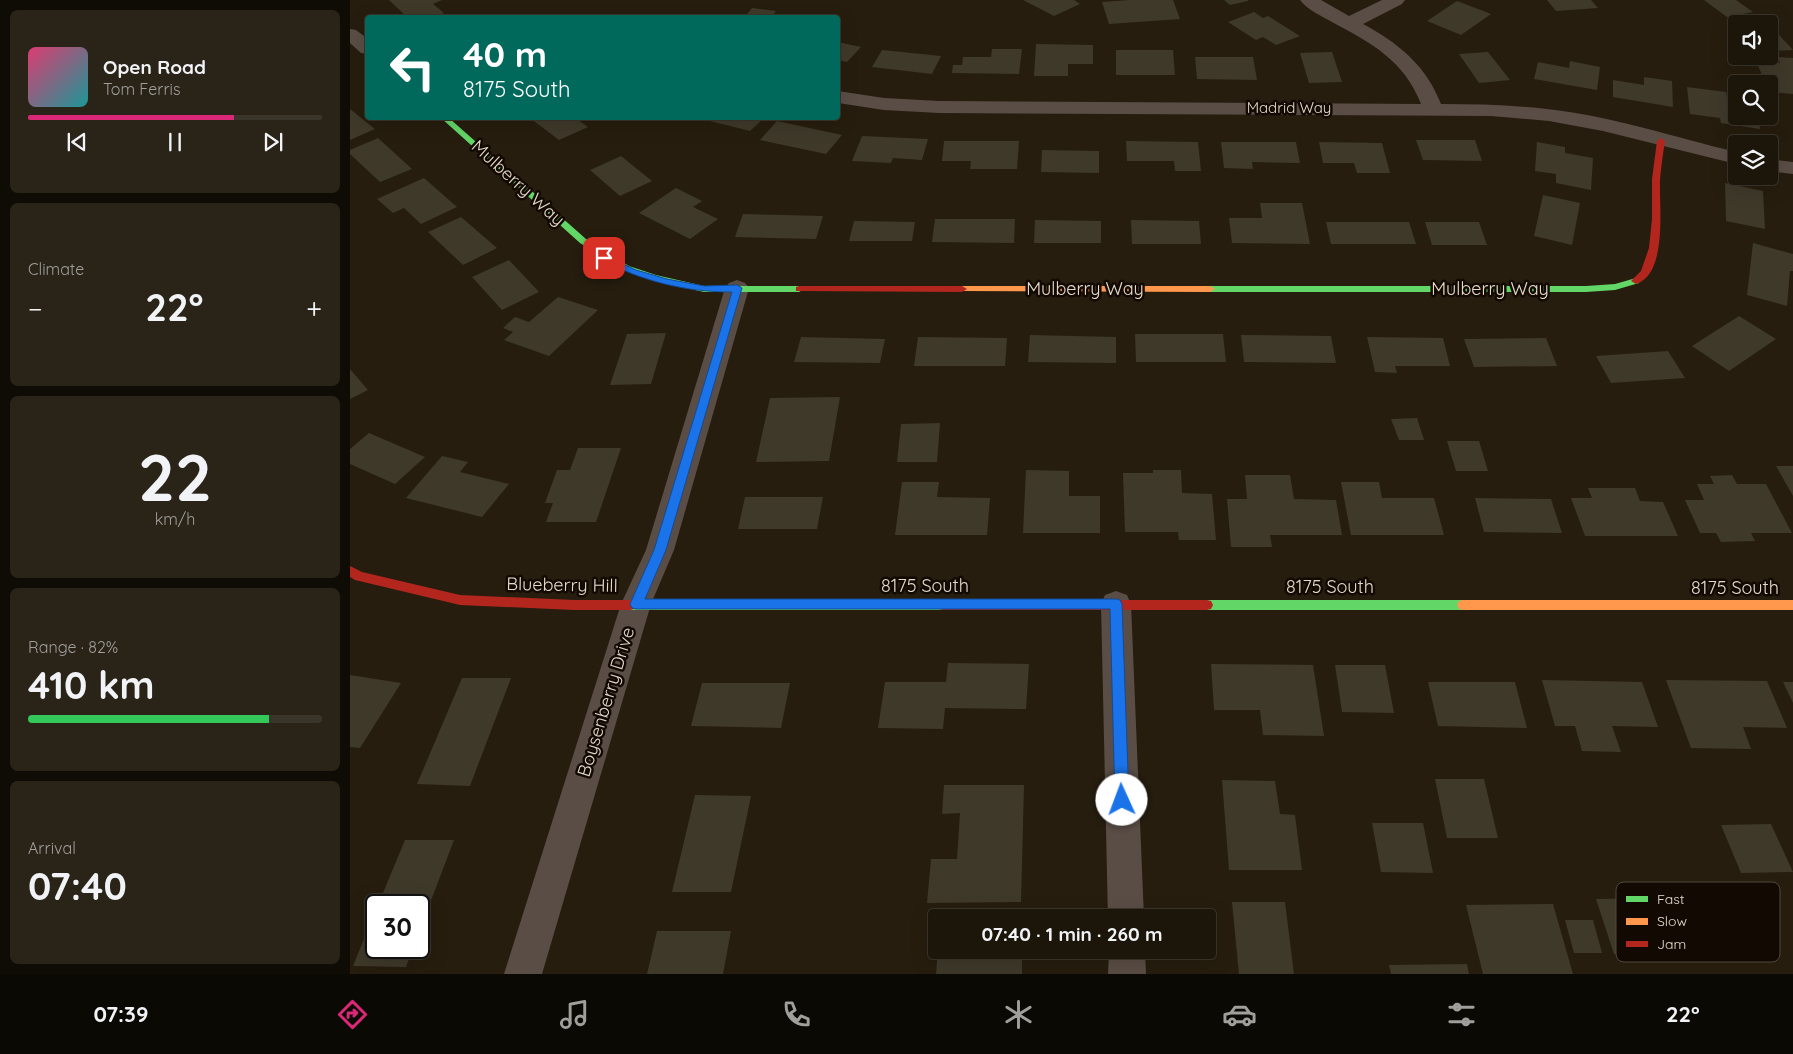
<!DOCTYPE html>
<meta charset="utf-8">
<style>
body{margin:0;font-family:Quicksand,sans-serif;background:#292318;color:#f1f3f6;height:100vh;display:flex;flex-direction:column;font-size:19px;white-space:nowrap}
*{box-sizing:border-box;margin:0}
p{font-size:16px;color:#a09f9c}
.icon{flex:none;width:28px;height:28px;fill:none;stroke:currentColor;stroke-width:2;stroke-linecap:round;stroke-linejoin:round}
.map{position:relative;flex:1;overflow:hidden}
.sheet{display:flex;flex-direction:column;gap:10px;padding:10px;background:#0f0c06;width:350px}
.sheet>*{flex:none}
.banner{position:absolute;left:15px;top:15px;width:475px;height:105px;border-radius:5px;box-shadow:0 5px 20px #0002,0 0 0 1px #3a352b;background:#00695c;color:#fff;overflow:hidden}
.tools{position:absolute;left:1378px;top:15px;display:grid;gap:10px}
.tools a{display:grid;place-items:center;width:50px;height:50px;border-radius:5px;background:#1c160a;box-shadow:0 5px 20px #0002,0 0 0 1px #3a352b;font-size:25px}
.speed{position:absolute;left:15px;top:894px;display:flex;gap:10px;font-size:25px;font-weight:700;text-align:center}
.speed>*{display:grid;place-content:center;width:65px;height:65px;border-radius:50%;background:#1c160a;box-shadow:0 5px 20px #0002,0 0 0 1px #3a352b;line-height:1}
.speed .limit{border:2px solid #111;border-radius:8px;background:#fff;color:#111}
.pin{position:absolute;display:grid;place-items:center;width:42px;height:42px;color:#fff;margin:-21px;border-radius:10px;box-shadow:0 2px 8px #0006}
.me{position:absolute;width:55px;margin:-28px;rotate:358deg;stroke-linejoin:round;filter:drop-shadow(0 0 4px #0008)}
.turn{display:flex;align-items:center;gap:18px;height:105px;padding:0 15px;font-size:22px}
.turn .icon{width:65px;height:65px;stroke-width:2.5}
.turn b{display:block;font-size:35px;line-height:42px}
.big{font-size:38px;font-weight:800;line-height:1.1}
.sheet .widget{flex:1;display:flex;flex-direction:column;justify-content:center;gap:8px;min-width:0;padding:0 18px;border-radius:8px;background:#292318}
.sheet .dial{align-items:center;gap:0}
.dial b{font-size:65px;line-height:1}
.song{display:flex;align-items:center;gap:15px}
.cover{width:60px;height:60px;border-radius:8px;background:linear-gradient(135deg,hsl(340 70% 55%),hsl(180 70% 35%))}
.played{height:5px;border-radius:2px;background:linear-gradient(90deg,#db2777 70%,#3a352b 70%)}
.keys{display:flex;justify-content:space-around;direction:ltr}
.heat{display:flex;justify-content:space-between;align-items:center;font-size:28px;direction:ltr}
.charge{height:8px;border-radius:4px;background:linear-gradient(90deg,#34c759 82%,#3a352b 0)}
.trip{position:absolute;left:578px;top:909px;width:288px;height:50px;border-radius:5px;background:#1c160a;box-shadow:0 5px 20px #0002,0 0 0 1px #3a352b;font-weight:800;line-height:50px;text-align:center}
.tab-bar{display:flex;height:80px;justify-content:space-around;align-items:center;background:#0b0904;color:#a09f9c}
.tab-bar .icon{width:35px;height:35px}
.tab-bar .on{color:#db2777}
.tab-bar b{font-size:22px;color:#f1f3f6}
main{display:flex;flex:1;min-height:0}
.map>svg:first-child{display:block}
</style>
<main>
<section class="sheet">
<div class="widget">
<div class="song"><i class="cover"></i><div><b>Open Road</b><p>Tom Ferris</p></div></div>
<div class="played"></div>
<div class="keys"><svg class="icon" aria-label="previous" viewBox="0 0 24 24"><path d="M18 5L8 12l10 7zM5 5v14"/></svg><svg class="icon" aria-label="pause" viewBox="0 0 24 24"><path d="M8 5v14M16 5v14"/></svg><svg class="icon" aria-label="next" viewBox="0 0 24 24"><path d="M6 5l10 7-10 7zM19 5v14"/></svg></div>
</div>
<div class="widget"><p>Climate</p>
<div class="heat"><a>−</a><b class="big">22°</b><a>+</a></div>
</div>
<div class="widget dial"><b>22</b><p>km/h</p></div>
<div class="widget"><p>Range · 82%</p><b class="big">410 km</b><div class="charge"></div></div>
<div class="widget"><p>Arrival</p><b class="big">07:40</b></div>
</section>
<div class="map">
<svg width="1443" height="974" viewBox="0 0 1443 974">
<rect width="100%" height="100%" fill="#261d0e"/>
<g fill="#3e3929">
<path d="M39 0H92L83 4 94 13 83 18H58Z"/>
<path d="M673 0H724L730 4 704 16Z"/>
<path d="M779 0H823L830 19 759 24 752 2Z"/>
<path d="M874 0H898V1L880 5Z"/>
<path d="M1197 0H1241L1248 8 1206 11Z"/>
<path d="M1354 0H1386L1403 12 1377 17Z"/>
<path d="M1107 1 1141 14 1111 35 1077 21Z"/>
<path d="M402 8 426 11 421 18H394Z"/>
<path d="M904 12 913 18 918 16 950 36 926 45 913 37 906 40 878 22Z"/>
<path d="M1419 26H1421L1443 50 1419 51Z"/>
<path d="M488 42 511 47 497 62 488 60Z"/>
<path d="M686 44 743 45V64H718V76H684Z"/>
<path d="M642 49H672L669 74 602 73 603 65H612L613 57H641Z"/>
<path d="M532 50 591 56 582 74 522 67Z"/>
<path d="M766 50H823L825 75H766Z"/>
<path d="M982 52 992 82 959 83 950 53Z"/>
<path d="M1138 52 1160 80 1129 83 1109 54Z"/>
<path d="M845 57H903L907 80 847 79Z"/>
<path d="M1428 57 1443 58V94L1420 92 1419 84H1416L1406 61 1430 63Z"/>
<path d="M1220 61 1250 67 1247 90 1184 79 1188 62 1219 68Z"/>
<path d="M1294 77 1322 81 1323 107 1263 97V80L1294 85Z"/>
<path d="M1337 87 1376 92 1378 104 1386 105V116H1408L1410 129 1371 123 1370 118 1340 114Z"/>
<path d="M0 109 25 129 0 140Z"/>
<path d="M180 118H225L238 127 209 140Z"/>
<path d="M348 118H414L400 131Z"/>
<path d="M427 121 492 135 476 154 410 140Z"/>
<path d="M512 136 578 139 572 160 543 158 541 163 502 161Z"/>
<path d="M28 138 62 169 30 182 0 154V150Z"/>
<path d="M1066 140H1125L1132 161 1073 160Z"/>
<path d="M594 141H669L667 169H620L621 161H592Z"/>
<path d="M776 141 848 142 851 171H825L824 161H777Z"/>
<path d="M871 142H946L950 163 902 162 903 169 874 168Z"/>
<path d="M969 142 1032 143 1040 173H1007L1004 163H973Z"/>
<path d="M1187 142 1215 147V153L1243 158 1241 190 1206 183V174L1185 171Z"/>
<path d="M692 150 749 151V173L691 172Z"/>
<path d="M271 156 302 181 270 196 240 170Z"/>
<path d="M74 178 107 207 71 224 54 208 43 213 27 199Z"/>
<path d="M1375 183 1413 191 1415 229 1376 221Z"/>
<path d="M326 188 352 201 343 207 368 219 340 239 289 213Z"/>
<path d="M1193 195 1230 203 1222 245 1184 236Z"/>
<path d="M910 203H952L960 244 882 243 879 218H912Z"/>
<path d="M393 214 473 216 466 239 385 237Z"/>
<path d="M111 217 147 248 113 265 78 232Z"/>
<path d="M585 219H665L664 243 582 242Z"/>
<path d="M685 220 751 221V243H684Z"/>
<path d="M781 220 849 221 851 244H782Z"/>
<path d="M504 221 565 222 562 241H499Z"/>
<path d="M976 222H1059L1066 244H981Z"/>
<path d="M1075 222H1129L1137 245H1082Z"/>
<path d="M1403 243 1443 254V271H1440L1437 306 1397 295Z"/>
<path d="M159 260 189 292 152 310 122 277Z"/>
<path d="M208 297 248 310 199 356 154 340 163 332 153 328 165 317 179 322Z"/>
<path d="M1389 316 1426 339 1379 371 1342 346Z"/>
<path d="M316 333 301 384 260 385 277 334Z"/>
<path d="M785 334H873L876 362H786Z"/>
<path d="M680 335 766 337V363L678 362Z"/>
<path d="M891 335 981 336 986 363 894 362Z"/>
<path d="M451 337 535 339 530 363 444 362Z"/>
<path d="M568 337 657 338 655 366H564Z"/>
<path d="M1017 337 1093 338 1100 366H1045L1047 373 1025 372Z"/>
<path d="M1196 338 1207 366 1124 367 1114 339Z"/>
<path d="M1318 351 1335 378 1261 383 1246 356Z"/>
<path d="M0 369 18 390 0 399Z"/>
<path d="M490 397 479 461 406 462 420 398Z"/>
<path d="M1067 418 1074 440H1049L1041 419Z"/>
<path d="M590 423 587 462H547L551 424Z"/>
<path d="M19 433 75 457 45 484 0 464V449Z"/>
<path d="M1097 441H1129L1138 471H1106Z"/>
<path d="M228 448H271L246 522H196L203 503H195L207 470H220Z"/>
<path d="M92 456 118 462 110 472 159 484 132 517 56 498Z"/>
<path d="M1426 466H1443V496Z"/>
<path d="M676 470 719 471V496H750V533H673Z"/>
<path d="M803 470H831L832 493 862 494 866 540H829L828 532H775L773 473H803Z"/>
<path d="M895 475H940L944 499 986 500 992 535H920L922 547H881L877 499H897Z"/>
<path d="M1382 475 1387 484H1416L1442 533H1401L1405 541 1371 542 1366 533H1350L1335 500H1354L1347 484H1364L1360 476Z"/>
<path d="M552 482H589L587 497 640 498 637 535H545Z"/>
<path d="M991 482H1029L1032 498H1084L1094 535H1001Z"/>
<path d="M1238 488H1285L1290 501 1313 502 1328 536H1235L1221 498H1242Z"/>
<path d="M395 497H473L467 529H388Z"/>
<path d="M1125 498 1201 499 1212 533 1134 532Z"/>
<path d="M598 663 679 664 676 709 595 708 593 729 528 728 535 682H596Z"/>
<path d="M861 664 963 665 974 736 913 735 910 710H864Z"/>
<path d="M985 665H1035L1044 713 992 712Z"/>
<path d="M0 675 51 683 10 748 0 747Z"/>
<path d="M112 678H161L120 786 67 784Z"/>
<path d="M1192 680 1292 682 1308 727 1262 726 1271 752 1232 751 1225 726H1205Z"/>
<path d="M1316 680 1417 681 1437 728 1393 727 1401 749 1341 748Z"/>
<path d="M1078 682H1165L1177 728 1088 726Z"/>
<path d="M1433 682H1443V703Z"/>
<path d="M352 683H440L431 728 341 726Z"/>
<path d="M1085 779H1134L1148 838H1097Z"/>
<path d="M872 780 925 781 930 814 945 815 952 870H879Z"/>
<path d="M594 785H674L671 902 577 903 581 859H607L610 813 592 814Z"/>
<path d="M345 795 401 796 381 892H322Z"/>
<path d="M1022 823H1073L1083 873 1031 872Z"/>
<path d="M1421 824 1443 872 1391 873 1371 825Z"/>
<path d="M55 840H104L69 932V905H28Z"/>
<path d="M1310 898 1330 954H1264L1246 899Z"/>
<path d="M882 902H935L944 974H889Z"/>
<path d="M1203 904 1223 974H1133L1116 905Z"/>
<path d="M26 909V948H63L56 967 3 966Z"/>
<path d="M1215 920H1243L1252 953H1224Z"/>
<path d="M307 931H381L373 974H297Z"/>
<path d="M588 950H672V974H586Z"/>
<path d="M1117 964 1119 974H1041L1039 965Z"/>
</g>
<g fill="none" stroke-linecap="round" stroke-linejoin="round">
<g fill="#5a4d46" fill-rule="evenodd">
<path d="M950 0H971L999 16 1032 0H1055L1052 4 1013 24C1048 43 1076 65 1091 104 1127 104 1162 105 1197 109 1261 116 1324 137 1386 152V164L1253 131 1199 121 1141 116 589 113 534 110 488 103V91L534 98 589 101 1071 104C1054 60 1021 43 982 22 972 16 957 10 950 0Z"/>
<path d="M0 29 6 30 18 39V54L11 53 0 43Z"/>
<path d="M1419 159 1443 162V174L1419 171Z"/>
<path d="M387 280 395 283 399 288 324 550 301 604 192 974H154L271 604 296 550 375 288 379 283Z"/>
<path d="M766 591 777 595 781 604 794 918H758L751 604 755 595Z"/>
<path d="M759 950H795L796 974H758Z"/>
</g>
<g fill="#63d668" fill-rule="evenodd">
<path d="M91 118H99L236 239 279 266 306 275 354 286H449L454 289 449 292H354L304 281 273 270 230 243Z"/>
<path d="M1286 278 1289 279V283L1265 290 1236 292H860L855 289 860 286H1236L1265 284Z"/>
<path d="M280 600H593L597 601 599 605 597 609 593 610H280L276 609 274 605 276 601Z"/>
<path d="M857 600H1113L1117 601 1119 605 1117 609 1113 610H857L853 609 851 605 853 601Z"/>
</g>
<g fill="#ff974d" fill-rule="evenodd">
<path d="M612 286H860L865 289 860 292 609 291V287Z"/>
<path d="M1113 600H1443V610H1113L1109 609 1107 605 1109 601Z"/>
</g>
<g fill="#b3261e" fill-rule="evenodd">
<path d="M1311 138 1315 141C1313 154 1311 167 1310 180 1309 206 1318 274 1286 284L1281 281 1291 271 1299 248 1302 219V179L1307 141Z"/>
<path d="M449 286H612L617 289 612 292 446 291V287Z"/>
<path d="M0 566 12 572 110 595 224 600H280L284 601 286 605 284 609 280 610H224L110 605 5 580 0 577Z"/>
<path d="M593 600H857L861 601 863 605 861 609 857 610H593L589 609 587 605 589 601Z"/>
</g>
</g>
<path fill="#1a73e8" stroke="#114b97" d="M254 255 286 270 317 279 354 286 387 285 392 288 316 550 295 599H766L770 600 772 604 779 800 777 805 772 807 767 805 765 800 760 609H286L282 608 280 604 304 550 382 292C335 292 293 281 251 260L250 258Z"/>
<g text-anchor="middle" stroke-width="5" stroke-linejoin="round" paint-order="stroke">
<g font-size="15" fill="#e5d9ca" stroke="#120a02">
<text x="939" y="113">Madrid Way</text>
</g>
<g font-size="18" fill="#e5d9ca" stroke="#120a02">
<text transform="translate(168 183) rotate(42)" y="6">Mulberry Way</text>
<text x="735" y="295">Mulberry Way</text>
<text x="1140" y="295">Mulberry Way</text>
<text transform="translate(212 585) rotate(1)" y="6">Blueberry Hill</text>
<text x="575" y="592">8175 South</text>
<text x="980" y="593">8175 South</text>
<text x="1385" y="594">8175 South</text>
<text transform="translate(256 702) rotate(-73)" y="6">Boysenberry Drive</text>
</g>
</g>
<rect x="1266" y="882" width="164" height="80" rx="8" fill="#120a02" stroke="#51483e" stroke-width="1"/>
<rect x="1276" y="896" width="22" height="6" fill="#63d668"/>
<rect x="1276" y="918" width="22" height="7" fill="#ff974d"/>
<rect x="1276" y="941" width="22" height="6" fill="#b3261e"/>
<g font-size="14" fill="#e5d9ca">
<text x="1307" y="904">Fast</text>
<text x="1307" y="926">Slow</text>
<text x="1307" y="949">Jam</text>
</g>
</svg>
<div class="tools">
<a><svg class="icon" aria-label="sound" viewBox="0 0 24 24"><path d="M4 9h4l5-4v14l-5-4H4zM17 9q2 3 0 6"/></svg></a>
<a><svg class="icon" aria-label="search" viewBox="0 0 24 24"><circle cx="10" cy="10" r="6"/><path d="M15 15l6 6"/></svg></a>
<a><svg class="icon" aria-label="layers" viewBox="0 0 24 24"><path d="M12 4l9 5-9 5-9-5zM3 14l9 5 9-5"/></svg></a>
</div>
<div class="speed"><div class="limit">30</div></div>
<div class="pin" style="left:254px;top:258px;background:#d93025"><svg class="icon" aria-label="arrive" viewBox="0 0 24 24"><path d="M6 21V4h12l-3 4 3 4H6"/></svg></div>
<svg class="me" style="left:772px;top:800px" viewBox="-20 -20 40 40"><circle r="19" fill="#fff"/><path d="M0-13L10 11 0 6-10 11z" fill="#1a73e8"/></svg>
<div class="trip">07:40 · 1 min · 260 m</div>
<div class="banner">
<div class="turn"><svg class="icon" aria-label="left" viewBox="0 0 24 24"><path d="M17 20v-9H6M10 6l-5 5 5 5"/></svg><div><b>40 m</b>8175 South</div></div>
</div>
</div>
</main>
<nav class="tab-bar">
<b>07:39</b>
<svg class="icon on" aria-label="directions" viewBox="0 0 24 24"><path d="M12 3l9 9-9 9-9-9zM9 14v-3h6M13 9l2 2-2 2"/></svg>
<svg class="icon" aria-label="music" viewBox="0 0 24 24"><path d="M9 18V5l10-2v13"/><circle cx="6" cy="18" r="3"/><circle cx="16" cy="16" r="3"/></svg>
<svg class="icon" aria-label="phone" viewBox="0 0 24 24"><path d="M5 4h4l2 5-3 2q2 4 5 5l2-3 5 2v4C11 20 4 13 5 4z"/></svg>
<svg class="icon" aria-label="climate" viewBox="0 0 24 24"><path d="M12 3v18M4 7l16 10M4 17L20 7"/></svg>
<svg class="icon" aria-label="car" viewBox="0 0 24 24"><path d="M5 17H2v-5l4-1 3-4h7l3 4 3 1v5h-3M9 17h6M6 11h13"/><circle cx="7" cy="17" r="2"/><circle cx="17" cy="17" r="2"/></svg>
<svg class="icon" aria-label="filters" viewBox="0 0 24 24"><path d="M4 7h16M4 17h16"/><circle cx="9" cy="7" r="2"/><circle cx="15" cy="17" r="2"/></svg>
<b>22°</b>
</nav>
